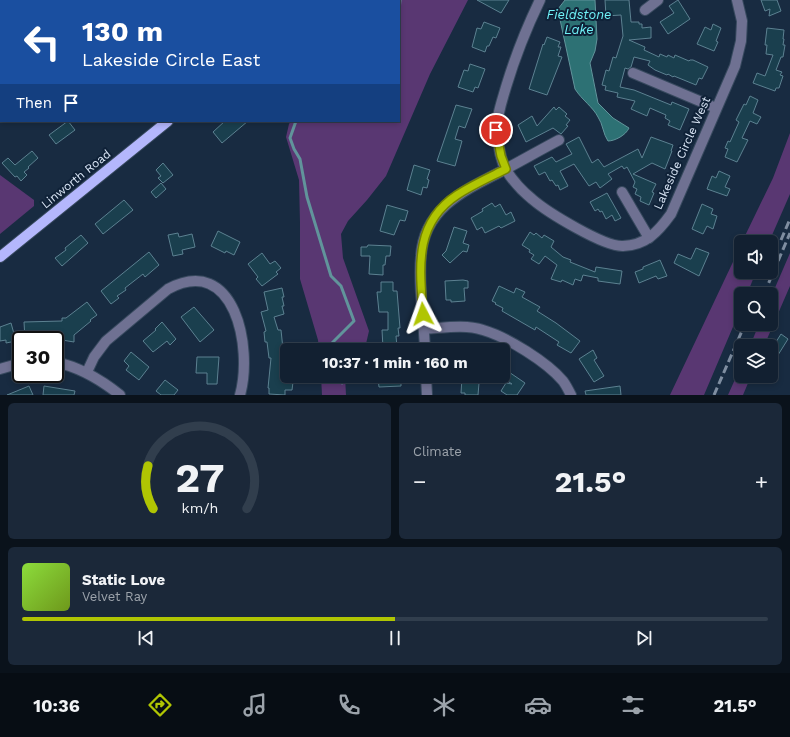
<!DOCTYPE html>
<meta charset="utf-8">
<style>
body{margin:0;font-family:"Work Sans",sans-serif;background:#1b2839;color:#f1f3f6;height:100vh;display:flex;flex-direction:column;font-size:15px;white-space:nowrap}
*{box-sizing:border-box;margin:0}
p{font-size:13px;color:#9ca3ab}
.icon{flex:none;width:22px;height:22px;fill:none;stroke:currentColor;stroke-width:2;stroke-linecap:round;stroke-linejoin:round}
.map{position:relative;height:395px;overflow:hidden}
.sheet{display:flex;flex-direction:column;gap:8px;padding:8px;background:#0a121b;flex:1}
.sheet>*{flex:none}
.hud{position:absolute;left:0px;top:0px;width:400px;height:122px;box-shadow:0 2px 6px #0003,0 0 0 1px #313e4d;background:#1a4fa0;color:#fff;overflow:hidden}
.buttons{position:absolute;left:734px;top:235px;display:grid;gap:8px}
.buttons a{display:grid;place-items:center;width:44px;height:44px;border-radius:6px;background:#122031;box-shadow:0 2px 6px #0003,0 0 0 1px #313e4d;font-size:20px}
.speed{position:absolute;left:12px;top:331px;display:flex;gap:8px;font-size:20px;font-weight:700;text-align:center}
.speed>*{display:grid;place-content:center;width:52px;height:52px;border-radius:50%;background:#122031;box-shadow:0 2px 6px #0003,0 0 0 1px #313e4d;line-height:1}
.speed .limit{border:2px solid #111;border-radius:6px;background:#fff;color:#111}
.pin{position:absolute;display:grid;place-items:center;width:34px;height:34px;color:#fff;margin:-17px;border:2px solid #fff;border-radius:50%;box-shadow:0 1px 4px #0007}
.me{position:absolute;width:44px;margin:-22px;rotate:356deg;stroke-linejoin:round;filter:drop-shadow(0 0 3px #0008)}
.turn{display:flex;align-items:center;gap:14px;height:84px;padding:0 16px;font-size:18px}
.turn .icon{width:52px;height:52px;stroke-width:2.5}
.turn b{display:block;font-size:28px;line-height:34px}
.then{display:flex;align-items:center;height:38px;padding:0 16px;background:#0003;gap:8px;font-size:15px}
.big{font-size:30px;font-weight:700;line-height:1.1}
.sheet .widget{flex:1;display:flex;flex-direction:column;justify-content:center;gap:6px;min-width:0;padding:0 14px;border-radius:6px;background:#1b2839}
.sheet .dial{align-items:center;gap:0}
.dial svg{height:104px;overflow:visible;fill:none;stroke:#313e4d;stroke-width:7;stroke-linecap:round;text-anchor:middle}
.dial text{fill:#f1f3f6;stroke:none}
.song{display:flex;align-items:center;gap:12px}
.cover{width:48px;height:48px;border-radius:6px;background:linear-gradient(135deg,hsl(90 70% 55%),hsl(80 70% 35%))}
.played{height:4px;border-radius:2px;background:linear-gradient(90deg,#b0c503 50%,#313e4d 50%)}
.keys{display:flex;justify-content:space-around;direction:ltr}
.heat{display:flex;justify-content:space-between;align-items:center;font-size:22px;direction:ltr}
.sheet .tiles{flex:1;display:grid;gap:8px;grid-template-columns:1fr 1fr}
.widget:last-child{grid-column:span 2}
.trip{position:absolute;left:280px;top:343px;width:230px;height:40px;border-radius:6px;background:#122031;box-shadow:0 2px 6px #0003,0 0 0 1px #313e4d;font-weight:700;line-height:40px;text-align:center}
.menu{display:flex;height:64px;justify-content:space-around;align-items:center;background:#070d14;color:#9ca3ab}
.menu .icon{width:28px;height:28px}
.menu .current{color:#b0c503}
.menu b{font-size:18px;color:#f1f3f6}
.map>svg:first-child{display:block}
</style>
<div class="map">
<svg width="790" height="395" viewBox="0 0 790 395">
<rect width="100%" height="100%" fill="#182b41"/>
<g fill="#593772">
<path d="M324 0H468L430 74 386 176 367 200 348 221 341 234 343 258 369 331 365 348 363 350H319L318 340 300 279V223L299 180 286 137 289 124 291 121H399V1H322Z"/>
<path d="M790 133V194L769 242H742L773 178Z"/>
<path d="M0 175 34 200V206L0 234Z"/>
<path d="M741 245V272H756L747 294H741V308L704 395H670Z"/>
<path d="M790 253V286L764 346H750L759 324H771V297Z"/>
<path d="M741 366V376H751L743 395H728Z"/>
<path d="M321 376H345L346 395H322Z"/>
</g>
<path fill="#2d7174" stroke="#61949b" d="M565 0H595L597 39 595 51 590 63 598 103 613 118 629 128C626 135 615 141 608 141 603 134 603 124 598 117 593 107 582 100 575 89L559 15 558 9Z"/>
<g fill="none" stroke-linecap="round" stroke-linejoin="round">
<g stroke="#61949b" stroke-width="3">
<path d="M399 10 400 0"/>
<path d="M296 121 290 138 294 149 300 159 307 197 331 276 341 286 354 321 328 347 327 350"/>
<path d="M331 376 333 379 342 383 355 376"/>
</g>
</g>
<g fill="#1a3f4e" stroke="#5c8191">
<path d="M477 0H509L501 13Z"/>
<path d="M605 0H629L631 22H639V24H642V28L651 27V38L629 40 645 47 644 50 659 57 660 54 667 57 668 55 674 58 675 55 689 61 690 60H693L708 67 702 79 699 78 696 85 674 76 673 77 668 74 667 75 655 70 648 65 650 61 634 57 631 67 628 69 625 68 620 87 634 90 671 105 672 102 689 109 680 130 668 125 670 121 665 118 666 115 650 108 647 116 631 109 635 101 617 97 618 93 605 90 606 86 602 85 606 70 609 71 613 57 616 58 623 36 621 15 606 16Z"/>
<path d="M678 0 690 19 668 34 660 22 674 13 669 6Z"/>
<path d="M761 0H777L781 11 769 16 770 9 765 11Z"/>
<path d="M484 22 500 28 496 38 493 37 489 46H487L485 52 472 47 477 28 481 29Z"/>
<path d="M713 24 721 28 716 41 718 42 714 51 697 44 705 27 711 30Z"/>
<path d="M767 28 784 30 783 39H784L783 45H785L783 57H781L776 70 782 72 780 75 783 76 779 88H776L775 91 753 83 757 73 765 76 773 55 766 54 767 45H765Z"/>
<path d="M547 37 560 42 558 47H561L558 56 562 57 547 95 529 89 543 44 544 45Z"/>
<path d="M470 64 485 69 478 88 475 87 473 92 458 87 464 70 468 71Z"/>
<path d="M750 96 758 100 753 113 761 117 757 124 750 121 742 138 748 140 737 162 725 157 728 149 725 148 728 141 730 142 739 122 736 120 744 104 746 105Z"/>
<path d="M456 105 472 109 465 128 459 126 455 139 462 141 455 166 437 161Z"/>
<path d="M554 107 556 110 559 107 567 114 565 116 570 120 566 125 568 126 561 134 553 128 526 142 518 125 532 116 537 126Z"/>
<path d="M68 121 75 130 56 144 49 135Z"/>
<path d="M225 121H248L222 143 213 132Z"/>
<path d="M579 137 592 163 598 159 604 167 638 149 642 158 651 137 673 145 671 151H672L665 169 652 163 633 174 656 184 652 192 654 193 649 205 640 201 641 197 635 194 637 189 633 187 635 182 627 167 624 169 622 166 608 174 612 179 600 188 596 182 589 186 574 164 560 171 568 186 560 190 558 185 556 186 552 180 550 181 545 172 539 175 534 166 552 157 556 162 572 154 566 144Z"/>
<path d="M32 151 38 158 28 167 29 168 24 172 27 175 21 181 17 176 15 177 2 163 8 158 15 165Z"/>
<path d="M163 163 173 175 163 183 158 178 161 176 156 170Z"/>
<path d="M414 165 430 170 427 179 429 180 427 188 423 187 421 195 407 190Z"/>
<path d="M719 171 730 176 725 187 730 189 727 196 707 189 712 176 716 178Z"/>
<path d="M161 183 166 189 156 198 151 192Z"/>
<path d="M607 193 621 218 615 221 612 215 606 219 602 211 600 212 598 209 595 211 590 202Z"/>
<path d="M124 200 133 210 103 234 95 224Z"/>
<path d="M492 203 495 207 500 204 506 215 511 212 515 221 501 228 499 226 485 233 482 227 477 230 471 218 483 211 482 209Z"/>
<path d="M702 204 713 209 711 214 717 216 713 229 707 226 703 234 692 229Z"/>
<path d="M387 205 408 211 405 221 400 220 394 235 380 231Z"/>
<path d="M454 227 467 231 463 243 469 245 467 252 463 251 450 263 442 255 446 251Z"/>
<path d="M218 231 240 242 234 255 226 251 225 253 211 246Z"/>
<path d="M530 232 534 235 536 233 542 238 544 235 554 241 551 247 563 257 571 260 570 262 595 272 596 267 622 271 620 284 598 281V278L583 275 581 281 575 279 573 285 562 280 561 282 551 279 557 265 545 256 539 264 531 259 534 255 529 252 530 250 522 245Z"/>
<path d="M178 233 179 237 192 234 195 247 182 250 183 254 173 256 168 235Z"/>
<path d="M81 235 88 243 62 266 55 258 66 250 65 248Z"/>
<path d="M368 245 391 246 390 256H386L385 265H383V275L369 274 370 256H361V247H367Z"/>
<path d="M696 248 709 253 699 276 674 263 678 254 690 259H691Z"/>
<path d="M149 252 159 265 145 277 143 274 125 288 126 290 117 296 119 298 111 304 101 291Z"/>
<path d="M262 253 270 264 275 261 281 268 276 272 278 274 262 286 256 279 258 277 248 264Z"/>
<path d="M660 260 667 276 658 279 656 276 639 283 635 272 643 269V267Z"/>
<path d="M463 280 468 281V288H464L465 301 451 302V300H446L445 281Z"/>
<path d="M381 282H393V291H397L400 328H398L399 336H396L397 347 383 348 382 330H388V312H379L377 292H381Z"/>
<path d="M499 286 514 293 516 288 525 292 522 297 540 307 537 311 556 323 580 341 571 353 557 345 559 342 536 327 535 330 502 311 503 308 495 304 496 303 492 301Z"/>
<path d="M282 288 284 297H282L284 306H282L284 314 274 317 278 330H281L283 349 287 348V376H288V378H291L290 382H293L292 390H285V395L269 394V388H268L271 358H269L267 342H265L264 332 266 331 261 312 268 310 264 292Z"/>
<path d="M87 302 97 315 90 320 91 321 74 335V342L62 340 63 334H46V335H35V339H25L24 322 62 321V318H66Z"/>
<path d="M194 307 214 330 200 342 181 317Z"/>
<path d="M162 322 176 339 170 345 167 341 153 352 143 341 156 330 155 329Z"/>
<path d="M11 323 16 341 6 343V340L0 341V327Z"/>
<path d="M781 334 788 339 778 355 771 350Z"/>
<path d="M593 350 597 358 594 360 604 376 594 382 579 359Z"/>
<path d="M131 352 149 367 139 380 126 370 129 366 124 361Z"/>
<path d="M197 357H219L217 384H207V373H196Z"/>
<path d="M503 368 525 383 517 395H507L501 391 506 383 512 384 503 378Z"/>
<path d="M384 376H401V386L379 387 378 379H384Z"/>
<path d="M462 378 477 380V382L479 383 478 395H465V393H461Z"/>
<path d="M165 380 178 390 174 395H161L156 391Z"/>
<path d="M29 386 33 395H7Z"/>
<path d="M44 386 75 391 74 395H43Z"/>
<path d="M620 386 621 395H586L585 391Z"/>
</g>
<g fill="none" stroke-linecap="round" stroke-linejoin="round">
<defs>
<g id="minor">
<path d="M159 0 160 1"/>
<path d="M540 0C526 29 515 57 506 87 502 101 496 117 497 132 498 144 500 159 506 170 513 181 522 191 532 199 547 212 604 247 623 246 646 245 658 232 671 214L735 66 741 41 742 21 737 0"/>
<path d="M645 10 658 0"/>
<path d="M633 73 716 108"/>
<path d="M622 192 649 238"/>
<path d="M424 329C443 328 465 324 483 330 507 337 547 362 563 381 566 385 569 391 571 395"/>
<path d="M425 350C424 319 418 287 421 256 424 208 465 190 502 171 521 161 540 150 559 140"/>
<path d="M55 362C80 367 100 379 120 395"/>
<path d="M0 369 21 363"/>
<path d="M87 372 94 357 106 341 168 289C235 253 253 348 240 395"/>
<path d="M426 376 427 395"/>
</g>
<g id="major">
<path d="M315 1 316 0"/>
<path d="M0 257 168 121"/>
</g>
</defs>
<use href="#minor" stroke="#37495e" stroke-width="12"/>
<use href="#major" stroke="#37495e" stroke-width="12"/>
<use href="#minor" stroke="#6f7192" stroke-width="10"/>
<use href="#major" stroke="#b4b7fc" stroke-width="10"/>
<g stroke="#7f8ea1" stroke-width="3" stroke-dasharray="8 4" stroke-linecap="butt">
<path d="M781 240 790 219"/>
<path d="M764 294 790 233"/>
<path d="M714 395 745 324"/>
</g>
</g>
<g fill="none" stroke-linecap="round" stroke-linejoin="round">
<defs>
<path id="route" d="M423 314C420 269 413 224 457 195 472 185 490 177 506 169L501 156 496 130"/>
</defs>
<use href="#route" stroke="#728002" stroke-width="10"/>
<use href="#route" stroke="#b0c503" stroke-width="7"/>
</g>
<g text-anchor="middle" stroke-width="4" stroke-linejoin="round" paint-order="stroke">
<g font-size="12" fill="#d9e5f5" stroke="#0f2137">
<text transform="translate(682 153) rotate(-66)" y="4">Lakeside Circle West</text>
<text transform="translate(76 179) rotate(-39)" y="4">Linworth Road</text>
</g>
<g font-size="13" font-style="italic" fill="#70f2f8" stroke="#0f2137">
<text x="579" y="19">Fieldstone<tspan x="579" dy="15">Lake</tspan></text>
</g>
</g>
</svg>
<div class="buttons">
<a><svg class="icon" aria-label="sound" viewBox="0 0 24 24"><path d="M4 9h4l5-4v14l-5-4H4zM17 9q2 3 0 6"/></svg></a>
<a><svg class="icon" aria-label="search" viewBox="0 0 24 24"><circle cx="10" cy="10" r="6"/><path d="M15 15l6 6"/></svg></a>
<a><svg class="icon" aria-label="layers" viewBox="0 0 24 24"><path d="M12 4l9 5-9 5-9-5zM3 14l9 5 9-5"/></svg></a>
</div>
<div class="speed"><div class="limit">30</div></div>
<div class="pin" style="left:496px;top:130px;background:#d93025"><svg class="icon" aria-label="arrive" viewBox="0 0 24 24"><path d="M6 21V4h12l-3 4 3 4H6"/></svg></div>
<svg class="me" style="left:423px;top:314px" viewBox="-20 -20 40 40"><path d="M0-17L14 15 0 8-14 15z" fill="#b0c503" stroke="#fff" stroke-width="4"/></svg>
<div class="trip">10:37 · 1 min · 160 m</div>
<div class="hud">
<div class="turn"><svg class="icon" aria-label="left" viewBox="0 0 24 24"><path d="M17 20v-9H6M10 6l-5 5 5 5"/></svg><div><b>130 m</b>Lakeside Circle East</div></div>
<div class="then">Then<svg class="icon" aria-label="arrive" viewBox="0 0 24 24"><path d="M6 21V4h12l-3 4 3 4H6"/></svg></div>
</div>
</div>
<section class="sheet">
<div class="tiles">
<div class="widget dial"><svg viewBox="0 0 100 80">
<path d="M14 69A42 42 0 1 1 86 69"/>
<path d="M14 69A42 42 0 0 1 10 36" stroke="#b0c503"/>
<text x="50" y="56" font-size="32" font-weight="700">27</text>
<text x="50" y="72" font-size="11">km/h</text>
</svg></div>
<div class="widget"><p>Climate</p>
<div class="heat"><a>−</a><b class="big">21.5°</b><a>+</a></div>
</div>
<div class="widget">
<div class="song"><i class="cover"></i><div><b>Static Love</b><p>Velvet Ray</p></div></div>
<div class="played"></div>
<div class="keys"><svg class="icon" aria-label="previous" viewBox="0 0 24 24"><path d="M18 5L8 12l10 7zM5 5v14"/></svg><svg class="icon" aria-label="pause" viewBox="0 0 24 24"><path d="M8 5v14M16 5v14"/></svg><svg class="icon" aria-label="next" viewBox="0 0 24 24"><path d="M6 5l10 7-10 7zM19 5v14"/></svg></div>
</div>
</div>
</section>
<nav class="menu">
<b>10:36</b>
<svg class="icon current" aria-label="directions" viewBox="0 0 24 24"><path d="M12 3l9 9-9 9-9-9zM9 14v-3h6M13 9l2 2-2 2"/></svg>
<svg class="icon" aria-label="music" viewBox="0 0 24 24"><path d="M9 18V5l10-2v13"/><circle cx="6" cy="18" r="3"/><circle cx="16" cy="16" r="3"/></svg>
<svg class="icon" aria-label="phone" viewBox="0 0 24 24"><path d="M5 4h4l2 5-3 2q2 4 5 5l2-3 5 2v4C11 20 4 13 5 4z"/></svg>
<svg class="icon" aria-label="climate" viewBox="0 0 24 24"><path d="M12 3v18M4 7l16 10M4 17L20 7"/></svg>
<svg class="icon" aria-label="car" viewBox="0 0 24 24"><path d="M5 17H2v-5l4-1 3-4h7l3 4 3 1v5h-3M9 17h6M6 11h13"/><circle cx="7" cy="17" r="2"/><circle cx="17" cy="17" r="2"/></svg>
<svg class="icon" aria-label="filters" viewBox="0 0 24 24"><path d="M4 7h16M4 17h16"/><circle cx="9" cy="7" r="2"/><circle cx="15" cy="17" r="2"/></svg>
<b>21.5°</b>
</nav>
